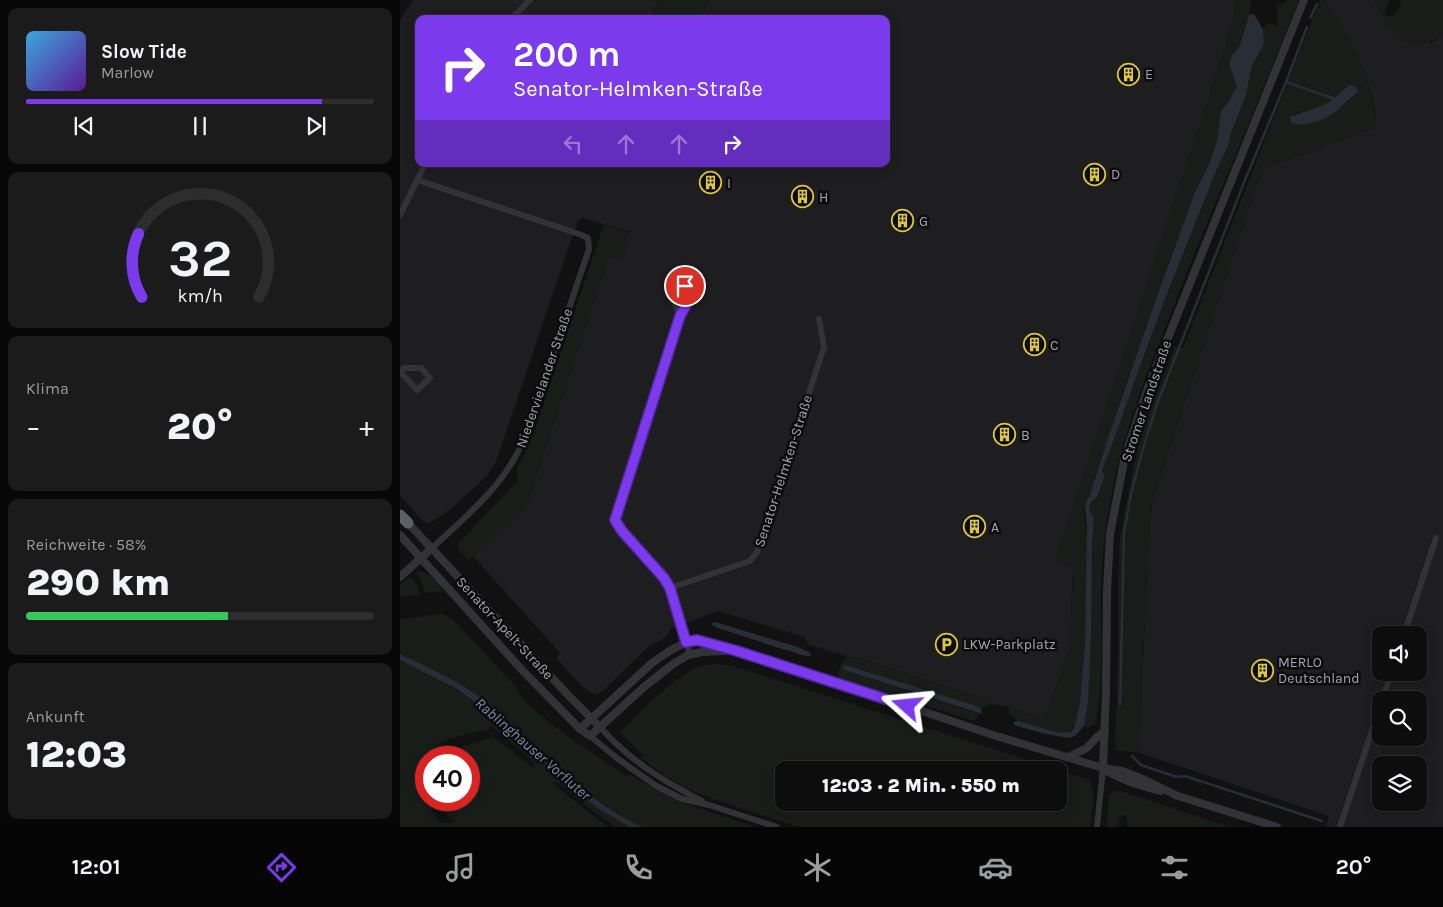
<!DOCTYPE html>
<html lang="de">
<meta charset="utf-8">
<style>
body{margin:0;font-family:Karla,sans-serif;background:#1b1b1c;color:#f1f3f6;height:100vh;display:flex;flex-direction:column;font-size:19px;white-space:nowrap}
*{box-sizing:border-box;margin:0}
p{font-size:16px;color:#9a9c9e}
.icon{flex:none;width:28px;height:28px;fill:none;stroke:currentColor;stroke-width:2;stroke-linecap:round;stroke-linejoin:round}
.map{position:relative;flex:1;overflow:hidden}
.drawer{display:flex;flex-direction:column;gap:8px;padding:8px;background:#070708;width:400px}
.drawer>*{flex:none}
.banner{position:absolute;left:15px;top:15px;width:475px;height:152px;border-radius:10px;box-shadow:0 2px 12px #0003,0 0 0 1px #2d2d2e;background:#7c3aed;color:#fff;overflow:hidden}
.tools{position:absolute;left:972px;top:626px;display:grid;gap:10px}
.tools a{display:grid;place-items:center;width:55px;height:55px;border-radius:10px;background:#0d0d0e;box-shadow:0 2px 12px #0003,0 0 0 1px #2d2d2e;font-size:25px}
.speed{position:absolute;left:15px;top:746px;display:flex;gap:10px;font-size:25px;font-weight:700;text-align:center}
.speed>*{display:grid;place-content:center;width:65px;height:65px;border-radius:50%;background:#0d0d0e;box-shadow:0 2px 12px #0003,0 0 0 1px #2d2d2e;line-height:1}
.speed .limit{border:8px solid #d22;background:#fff;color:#111}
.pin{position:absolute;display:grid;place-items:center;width:42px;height:42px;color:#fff;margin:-21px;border:2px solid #fff;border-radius:50%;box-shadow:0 1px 5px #0007}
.me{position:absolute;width:55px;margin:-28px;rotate:288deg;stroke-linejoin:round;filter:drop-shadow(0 0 4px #0008)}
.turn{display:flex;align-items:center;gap:18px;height:105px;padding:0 15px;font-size:22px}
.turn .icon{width:65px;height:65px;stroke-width:2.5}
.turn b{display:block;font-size:35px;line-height:42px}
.lanes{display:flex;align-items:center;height:48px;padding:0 15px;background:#0003;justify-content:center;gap:25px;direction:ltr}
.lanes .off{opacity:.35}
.big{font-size:38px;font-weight:800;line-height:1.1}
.drawer .widget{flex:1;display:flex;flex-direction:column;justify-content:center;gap:8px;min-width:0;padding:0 18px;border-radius:10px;background:#1b1b1c}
.drawer .dial{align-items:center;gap:0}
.dial svg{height:130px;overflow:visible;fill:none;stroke:#2d2d2e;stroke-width:7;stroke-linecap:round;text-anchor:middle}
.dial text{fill:#f1f3f6;stroke:none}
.song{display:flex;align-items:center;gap:15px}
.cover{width:60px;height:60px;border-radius:8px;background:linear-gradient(135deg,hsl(200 70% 55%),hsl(270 70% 35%))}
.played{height:5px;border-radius:2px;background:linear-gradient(90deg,#7c3aed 85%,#2d2d2e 85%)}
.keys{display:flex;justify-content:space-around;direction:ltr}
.heat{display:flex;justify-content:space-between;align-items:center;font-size:28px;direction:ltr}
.charge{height:8px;border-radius:4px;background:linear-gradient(90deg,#34c759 58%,#2d2d2e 0)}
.trip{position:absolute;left:375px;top:761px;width:292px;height:50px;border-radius:10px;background:#0d0d0e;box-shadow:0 2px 12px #0003,0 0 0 1px #2d2d2e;font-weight:800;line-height:50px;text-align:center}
.tabs{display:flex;height:80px;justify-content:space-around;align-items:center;background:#050506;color:#9a9c9e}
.tabs .icon{width:35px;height:35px}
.tabs .current{color:#7c3aed}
.tabs b{font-size:22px;color:#f1f3f6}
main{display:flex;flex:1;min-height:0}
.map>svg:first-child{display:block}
</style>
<main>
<section class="drawer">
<div class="widget">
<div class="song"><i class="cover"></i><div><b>Slow Tide</b><p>Marlow</p></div></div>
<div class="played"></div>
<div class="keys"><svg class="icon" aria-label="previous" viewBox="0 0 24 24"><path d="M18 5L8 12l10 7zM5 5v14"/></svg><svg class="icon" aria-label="pause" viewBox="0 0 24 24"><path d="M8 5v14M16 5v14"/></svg><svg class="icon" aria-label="next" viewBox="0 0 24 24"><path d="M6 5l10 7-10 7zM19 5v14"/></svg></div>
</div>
<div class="widget dial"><svg viewBox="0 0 100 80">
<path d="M14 69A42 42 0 1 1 86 69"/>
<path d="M14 69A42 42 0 0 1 12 30" stroke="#7c3aed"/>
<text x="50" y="56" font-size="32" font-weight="700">32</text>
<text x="50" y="72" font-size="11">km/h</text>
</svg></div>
<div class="widget"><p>Klima</p>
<div class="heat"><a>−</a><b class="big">20°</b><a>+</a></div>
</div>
<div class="widget"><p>Reichweite · 58%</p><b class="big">290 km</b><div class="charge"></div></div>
<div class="widget"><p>Ankunft</p><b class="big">12:03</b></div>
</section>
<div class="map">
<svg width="1043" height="827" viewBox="0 0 1043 827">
<rect width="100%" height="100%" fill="#111112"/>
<g fill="#1e1d1f" fill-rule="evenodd">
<path d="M13 0H258L252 19H19V164H486V19H302L308 0H836L832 23 822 57 656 561 673 567 670 649 644 719 609 707 591 704 585 699 458 658 448 657 408 644 404 637 318 611 270 629 269 633 266 637 248 647 204 690 197 694 191 693 181 685 156 658 160 653 73 556 127 504 209 256 221 260 230 232 183 218 178 221 171 240 96 462 86 477 52 508 29 524 22 520 0 496V20Z"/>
<path d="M924 0H974L982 16 1031 43 1043 35V827H926L929 816 739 753 748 548 752 501 862 169 976 127 975 110 967 79 957 55 944 29ZM981 635H1019V672H981ZM981 700H1019V738H981ZM981 765H1019V802H981Z"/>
</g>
<g fill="#181d1a" fill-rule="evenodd">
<path d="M258 0H308L302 19H252Z"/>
<path d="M836 0H851L849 15 840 45 832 55 829 64 837 87 828 102 821 111 817 140 810 162 795 192 757 296 707 441 690 495C688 498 685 502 685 505 683 515 687 529 687 540 687 572 688 712 671 732L660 733 618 721 609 713V707L644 719 670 649 673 567 655 561 822 57 832 23Z"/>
<path d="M887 0H899C865 82 832 165 797 247 784 279 772 311 759 343 739 393 721 443 711 496 705 526 702 557 701 587 700 633 705 680 695 724L689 727 684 726 688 703 692 544 694 518 689 509 691 502 697 497 705 476 702 471 703 467 711 448 739 369 765 299 817 169 829 144 831 133 846 95 852 66 864 44 863 29 869 23 877 26V6L881 5Z"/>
<path d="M920 0H924C930 9 938 19 944 28 962 58 973 93 976 127L862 169 752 501 748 548 739 753 715 750 718 657V582L720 538 728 495 737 450 747 419 775 346 783 348ZM949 85 958 92C939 111 928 117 903 125L894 114 928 103Z"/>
<path d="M974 0H989L985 10 986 15C997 20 999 8 1002 0H1043V35C1004 59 991 32 974 0Z"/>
<path d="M204 225 230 233 222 261 209 256 127 504 73 556 69 561 58 549 57 545 117 481V469L133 436Z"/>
<path d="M19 571C30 573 38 583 43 591L26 593 21 580 16 572Z"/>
<path d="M10 576 17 584 20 594 0 597V584Z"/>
<path d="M42 614 53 619 117 688C120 707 208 764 227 776L230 775 283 803 355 827H212L213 825 193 811 157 782H151L208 827H0V660C32 675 64 691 91 714 133 749 169 791 216 819L219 814C200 802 181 789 163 773 136 749 111 720 81 698 56 680 28 668 0 654V619ZM91 726 132 760 135 769 93 737 53 750 49 757 69 758V800H41L44 811 56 823H41L23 799 22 762 30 751 43 741 68 733 89 730Z"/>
<path d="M448 657 458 658 585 699 591 704 581 709 577 706 446 665 442 667 444 670 579 714 574 721 439 678C438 667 440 664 448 657Z"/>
<path d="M330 665 690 780 694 798 690 827H399L322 802 287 789 264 775 241 758 243 756 220 732C242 711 271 679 298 667 306 663 320 665 330 665ZM384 770H659V802H384Z"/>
<path d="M717 790 830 827H727V814L719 818 718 827H707L709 795Z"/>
</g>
<g fill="#292d35">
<path d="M854 14 863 29 864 44 852 66 846 95 831 133 829 144 817 169 765 299 739 369 711 448 703 467 702 471 705 476 697 497 691 502 689 509 694 518 692 544 691 635 688 703 684 726 675 736 669 738 646 734 616 726 613 723 614 722 618 721 660 733 671 732 674 728 680 703 685 644 687 527 685 504 690 495 707 441 757 296 795 192 810 162 817 140 821 111 828 102 837 87 829 64 832 55 840 45 849 15Z"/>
<path d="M949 85 956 87 958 92 935 112 924 119 903 125 891 123 890 117 928 103Z"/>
<path d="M315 622 398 647 409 652 411 656C402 657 394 651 385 650L318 628 312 625V623Z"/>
<path d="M0 654C28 667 56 680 81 698 97 710 112 725 127 739 162 772 198 807 242 827H230L199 809 159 777 118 737 90 713 57 689 0 660Z"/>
<path d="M446 665 577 706 581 709 582 714 444 670 442 667Z"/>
</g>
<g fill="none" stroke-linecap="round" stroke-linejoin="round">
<g stroke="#292d35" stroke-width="2.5">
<path d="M910 18 917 4"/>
<path d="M886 82 907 27"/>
<path d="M720 704 724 533 731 494 742 452 757 404 845 180 886 82 935 99"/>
<path d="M732 756 741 765 777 777 785 776 922 821"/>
</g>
<g stroke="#333337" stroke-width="6">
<path d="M111 19 130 0"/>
<path d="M17 180 179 234 188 238 189 249 125 438C117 455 108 471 96 485 77 508 54 528 32 548"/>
<path d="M0 215 25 164"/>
<path d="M280 316 271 294C273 288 276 285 282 285L289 290 290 296 280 316 215 520 222 531 264 578 270 588 290 655"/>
<path d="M0 372 4 368H21L30 378 17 390 0 372"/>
<path d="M270 588 350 561 357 552 424 347 419 319"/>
<path d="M1004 635 1036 538"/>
<path d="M982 700 992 672"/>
<path d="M200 727C229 760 263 781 302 801"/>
<path d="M190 736 218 759 255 785 282 799 309 805 377 827"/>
<path d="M697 827 703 768"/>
<path d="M940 827 981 704"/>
</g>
<g stroke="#333337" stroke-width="8">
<path d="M8 523 169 696 200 727"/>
<path d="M0 535 122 670 180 729 190 736 244 687 273 664 288 655 302 652 325 651"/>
<path d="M0 577 32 548"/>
<path d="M180 729 252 663 271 650 287 642 297 641 337 651 421 677 593 735 703 768 722 771 743 779 778 796"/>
<path d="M668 757 687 748 697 737 705 731"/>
<path d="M703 768 706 693 707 591 710 534 725 456 749 385 904 0"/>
<path d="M707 771C724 781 742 786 761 791"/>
<path d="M775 795 877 827"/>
</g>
<path stroke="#5f6067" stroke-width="11" d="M0 515 8 523"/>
</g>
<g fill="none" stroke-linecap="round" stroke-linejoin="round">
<defs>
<path id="route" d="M285 286C295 295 285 306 280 316L215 520 222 531 264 578 270 588 286 642 297 640 337 651 507 706"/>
</defs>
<use href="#route" stroke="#51269a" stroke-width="12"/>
<use href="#route" stroke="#7c3aed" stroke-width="9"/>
</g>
<defs>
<symbol id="building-ring" viewBox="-11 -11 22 22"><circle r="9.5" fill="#0c0c0d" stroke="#ddc73e" stroke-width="1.5"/><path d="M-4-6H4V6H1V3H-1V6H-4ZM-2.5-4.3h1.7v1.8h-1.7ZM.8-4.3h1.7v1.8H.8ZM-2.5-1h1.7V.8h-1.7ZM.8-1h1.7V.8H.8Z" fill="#ddc73e"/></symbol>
<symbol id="parking-ring" viewBox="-11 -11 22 22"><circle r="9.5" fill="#0c0c0d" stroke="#ddc73e" stroke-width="1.5"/><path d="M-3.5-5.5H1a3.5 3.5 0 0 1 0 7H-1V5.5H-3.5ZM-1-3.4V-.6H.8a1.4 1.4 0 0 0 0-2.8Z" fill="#ddc73e"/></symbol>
</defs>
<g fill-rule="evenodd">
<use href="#building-ring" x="716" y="62" width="25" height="25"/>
<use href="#building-ring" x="682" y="162" width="25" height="25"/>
<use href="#building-ring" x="298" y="170" width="25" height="25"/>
<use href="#building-ring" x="390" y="184" width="25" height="25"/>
<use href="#building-ring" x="490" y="208" width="25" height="25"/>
<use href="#building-ring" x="622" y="332" width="25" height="25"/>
<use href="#building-ring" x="592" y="422" width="25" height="25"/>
<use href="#building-ring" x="562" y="514" width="25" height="25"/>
<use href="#parking-ring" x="534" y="632" width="25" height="25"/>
<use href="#building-ring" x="850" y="658" width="25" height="25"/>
</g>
<g text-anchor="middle" stroke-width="5" stroke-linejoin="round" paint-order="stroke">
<g font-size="14" fill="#a4a5b2" stroke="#0c0c0d" text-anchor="start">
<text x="745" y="79">E</text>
<text x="711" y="179">D</text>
<text x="327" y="188">I</text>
<text x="419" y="202">H</text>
<text x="519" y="226">G</text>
<text x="650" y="350">C</text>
<text x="621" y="440">B</text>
<text x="591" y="532">A</text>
<text x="563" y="649">LKW-Parkplatz</text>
<text x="878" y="667">MERLO<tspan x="878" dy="16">Deutschland</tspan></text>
</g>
<g font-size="14" fill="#a4a5b2" stroke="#0c0c0d">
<text transform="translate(144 378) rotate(-71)" y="5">Niedervielander Straße</text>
<text transform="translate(746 401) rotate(-71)" y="5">Stromer Landstraße</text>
<text transform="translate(383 471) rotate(-72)" y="5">Senator-Helmken-Straße</text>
<text transform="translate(105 628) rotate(47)" y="5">Senator-Apelt-Straße</text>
</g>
<g font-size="15" font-style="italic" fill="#7e8daa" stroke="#0c0c0d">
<text transform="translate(133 749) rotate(41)" y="5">Rablinghauser Vorfluter</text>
</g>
</g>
</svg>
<div class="tools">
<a><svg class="icon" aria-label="sound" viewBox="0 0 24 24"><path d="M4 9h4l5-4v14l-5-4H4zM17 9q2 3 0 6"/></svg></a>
<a><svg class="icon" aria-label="search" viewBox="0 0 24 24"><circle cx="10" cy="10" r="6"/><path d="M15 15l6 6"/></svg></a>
<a><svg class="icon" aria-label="layers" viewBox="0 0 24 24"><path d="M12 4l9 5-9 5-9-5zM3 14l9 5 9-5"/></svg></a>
</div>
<div class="speed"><div class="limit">40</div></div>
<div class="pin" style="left:285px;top:286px;background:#d93025"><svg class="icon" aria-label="arrive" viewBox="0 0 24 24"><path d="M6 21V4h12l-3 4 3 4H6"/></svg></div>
<svg class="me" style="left:507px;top:706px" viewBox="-20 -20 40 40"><path d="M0-17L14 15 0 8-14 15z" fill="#7c3aed" stroke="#fff" stroke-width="4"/></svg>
<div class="trip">12:03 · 2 Min. · 550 m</div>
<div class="banner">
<div class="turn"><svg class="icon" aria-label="right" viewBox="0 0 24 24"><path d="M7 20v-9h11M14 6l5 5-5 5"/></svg><div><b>200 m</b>Senator-Helmken-Straße</div></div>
<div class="lanes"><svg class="icon off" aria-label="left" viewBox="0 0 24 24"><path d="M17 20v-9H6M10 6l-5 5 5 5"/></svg><svg class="icon off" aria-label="ahead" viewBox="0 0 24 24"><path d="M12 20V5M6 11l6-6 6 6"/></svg><svg class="icon off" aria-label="ahead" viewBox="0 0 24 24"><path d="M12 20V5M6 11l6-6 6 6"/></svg><svg class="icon" aria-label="right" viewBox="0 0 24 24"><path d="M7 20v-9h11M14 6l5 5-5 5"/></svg></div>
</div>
</div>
</main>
<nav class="tabs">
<b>12:01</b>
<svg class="icon current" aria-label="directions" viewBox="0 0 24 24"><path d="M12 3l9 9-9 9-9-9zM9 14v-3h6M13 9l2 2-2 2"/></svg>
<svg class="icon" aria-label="music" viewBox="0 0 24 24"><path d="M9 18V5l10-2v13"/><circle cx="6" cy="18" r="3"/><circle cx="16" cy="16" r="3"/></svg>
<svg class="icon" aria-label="phone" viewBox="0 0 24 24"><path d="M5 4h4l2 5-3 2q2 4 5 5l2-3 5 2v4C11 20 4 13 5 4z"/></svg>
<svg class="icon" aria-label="climate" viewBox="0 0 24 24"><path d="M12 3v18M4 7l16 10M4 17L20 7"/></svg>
<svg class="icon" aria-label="car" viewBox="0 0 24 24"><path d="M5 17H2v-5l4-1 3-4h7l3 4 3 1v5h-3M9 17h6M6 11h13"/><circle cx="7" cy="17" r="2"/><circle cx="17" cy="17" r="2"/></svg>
<svg class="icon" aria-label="filters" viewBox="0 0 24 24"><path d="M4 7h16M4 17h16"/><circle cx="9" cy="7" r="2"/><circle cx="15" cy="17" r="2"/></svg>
<b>20°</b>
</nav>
